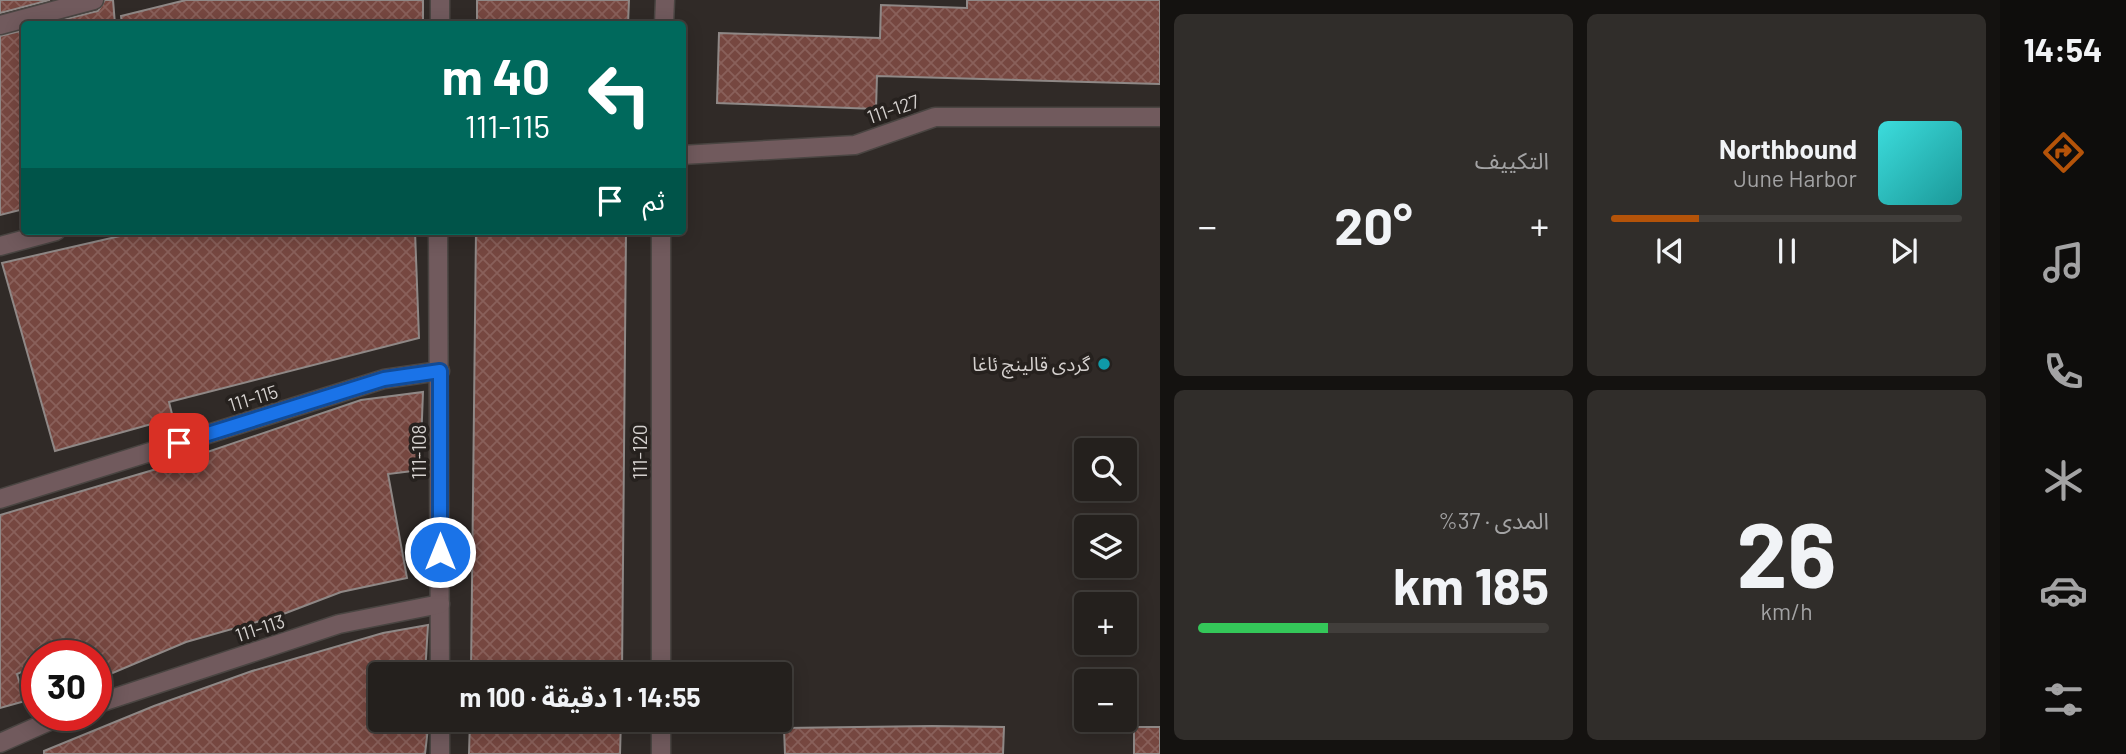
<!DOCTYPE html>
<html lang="ar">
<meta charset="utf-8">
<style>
body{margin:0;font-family:Barlow,"Noto Sans Arabic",sans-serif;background:#302d2a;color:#f1f3f6;direction:rtl;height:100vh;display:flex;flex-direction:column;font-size:26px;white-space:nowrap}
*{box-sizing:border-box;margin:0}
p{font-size:23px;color:#a3a3a4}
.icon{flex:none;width:38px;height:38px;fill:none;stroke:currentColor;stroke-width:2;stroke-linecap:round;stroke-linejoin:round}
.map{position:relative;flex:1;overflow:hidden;direction:ltr}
.sheet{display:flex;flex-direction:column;gap:14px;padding:14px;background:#141210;width:840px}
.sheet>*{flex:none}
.hud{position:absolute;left:21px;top:21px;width:665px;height:214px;border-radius:7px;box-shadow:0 4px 18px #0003,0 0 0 2px #413e3b;direction:rtl;background:#00695c;color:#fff;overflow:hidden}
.controls{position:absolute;left:1074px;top:438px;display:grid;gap:14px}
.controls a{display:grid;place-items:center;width:63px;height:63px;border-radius:7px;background:#24201d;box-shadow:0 4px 18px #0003,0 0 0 2px #413e3b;font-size:35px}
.speed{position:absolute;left:21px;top:640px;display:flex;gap:14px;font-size:35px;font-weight:700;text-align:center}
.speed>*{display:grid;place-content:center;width:91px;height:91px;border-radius:50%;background:#24201d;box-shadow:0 4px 18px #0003,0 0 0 2px #413e3b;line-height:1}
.speed .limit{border:10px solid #d22;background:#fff;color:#111}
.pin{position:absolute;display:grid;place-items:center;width:60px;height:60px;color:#fff;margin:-30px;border-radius:14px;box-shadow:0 4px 10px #0006}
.me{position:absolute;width:77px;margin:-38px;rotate:0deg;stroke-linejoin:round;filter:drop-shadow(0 0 5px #0008)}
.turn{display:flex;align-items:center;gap:24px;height:147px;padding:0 21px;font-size:32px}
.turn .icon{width:91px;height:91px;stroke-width:2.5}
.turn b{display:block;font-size:49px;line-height:60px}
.then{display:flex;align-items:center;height:66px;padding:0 21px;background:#0003;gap:14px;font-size:26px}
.big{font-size:52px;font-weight:700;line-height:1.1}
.sheet .tile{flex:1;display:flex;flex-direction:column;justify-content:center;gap:10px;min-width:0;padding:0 24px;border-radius:10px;background:#302d2a}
.sheet .dial{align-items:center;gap:0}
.dial b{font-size:91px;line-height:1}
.song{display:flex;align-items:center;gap:21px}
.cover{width:84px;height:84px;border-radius:10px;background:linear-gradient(135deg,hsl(180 70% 55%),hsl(180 70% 35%))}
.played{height:7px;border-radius:4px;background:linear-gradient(90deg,#b45309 25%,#413e3b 25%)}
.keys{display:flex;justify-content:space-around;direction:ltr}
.heat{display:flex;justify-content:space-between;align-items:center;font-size:38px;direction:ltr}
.charge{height:10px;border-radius:5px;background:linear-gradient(90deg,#34c759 37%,#413e3b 0)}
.sheet .tiles{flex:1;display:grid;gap:14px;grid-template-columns:repeat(2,1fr)}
.trip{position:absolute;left:368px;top:662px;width:424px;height:70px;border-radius:7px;background:#24201d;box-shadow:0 4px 18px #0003,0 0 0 2px #413e3b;font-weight:700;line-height:70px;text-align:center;direction:rtl}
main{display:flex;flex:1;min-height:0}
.tabs{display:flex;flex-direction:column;width:126px;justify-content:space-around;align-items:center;background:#0e0d0c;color:#a3a3a4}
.tabs .icon{width:49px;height:49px}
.tabs .active{color:#b45309}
.tabs b{font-size:32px;color:#f1f3f6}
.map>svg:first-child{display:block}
</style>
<main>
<nav class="tabs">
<b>14:54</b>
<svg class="icon active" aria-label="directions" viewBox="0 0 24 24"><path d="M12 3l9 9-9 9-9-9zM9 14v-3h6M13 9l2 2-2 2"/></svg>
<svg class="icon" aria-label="music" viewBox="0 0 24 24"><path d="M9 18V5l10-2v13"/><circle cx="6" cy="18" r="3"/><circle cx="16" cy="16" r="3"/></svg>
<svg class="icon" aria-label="phone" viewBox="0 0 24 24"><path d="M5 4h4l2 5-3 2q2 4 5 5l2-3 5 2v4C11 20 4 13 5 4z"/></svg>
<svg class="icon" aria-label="climate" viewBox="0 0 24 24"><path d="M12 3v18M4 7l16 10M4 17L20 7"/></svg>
<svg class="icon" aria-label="car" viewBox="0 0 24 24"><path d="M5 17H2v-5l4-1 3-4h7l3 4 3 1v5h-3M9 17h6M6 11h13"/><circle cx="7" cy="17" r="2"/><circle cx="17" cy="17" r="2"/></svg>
<svg class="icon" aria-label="filters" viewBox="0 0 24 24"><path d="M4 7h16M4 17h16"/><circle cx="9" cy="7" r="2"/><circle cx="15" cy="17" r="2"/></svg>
</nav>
<section class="sheet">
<div class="tiles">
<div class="tile">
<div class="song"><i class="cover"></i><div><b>Northbound</b><p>June Harbor</p></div></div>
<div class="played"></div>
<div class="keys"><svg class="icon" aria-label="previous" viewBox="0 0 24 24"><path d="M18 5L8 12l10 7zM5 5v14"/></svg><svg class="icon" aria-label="pause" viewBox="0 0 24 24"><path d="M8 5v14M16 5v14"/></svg><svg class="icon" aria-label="next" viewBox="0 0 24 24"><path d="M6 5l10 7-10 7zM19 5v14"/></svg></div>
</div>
<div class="tile"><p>التكييف</p>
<div class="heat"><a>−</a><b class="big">20°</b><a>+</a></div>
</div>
<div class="tile dial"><b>26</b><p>km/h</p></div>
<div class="tile"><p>المدى · 37%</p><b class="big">185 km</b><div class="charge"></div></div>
</div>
</section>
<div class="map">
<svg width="1160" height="754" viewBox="0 0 1160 754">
<defs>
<pattern id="building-cross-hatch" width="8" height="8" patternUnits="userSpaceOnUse" patternTransform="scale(1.75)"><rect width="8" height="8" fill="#764740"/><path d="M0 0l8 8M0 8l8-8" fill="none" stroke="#89605a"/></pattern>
</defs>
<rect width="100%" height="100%" fill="#302a27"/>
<g fill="url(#building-cross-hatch)" stroke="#8f8886" stroke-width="2">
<path d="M0 0H50L0 13Z"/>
<path d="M105 0H113L115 24H46L98 11Z"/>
<path d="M186 0H423V24H122L121 16Z"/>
<path d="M477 0H629L628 24H477Z"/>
<path d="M967 0H1160V84L877 76 876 109 717 103 719 33 880 38 881 5 967 8Z"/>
<path d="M24 30V209L0 215V36Z"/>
<path d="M142 231H415L419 338 169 402 173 418 55 451 2 263Z"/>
<path d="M476 231H626L622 674H471Z"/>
<path d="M423 392 420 470 388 474 407 578 341 592 278 616 186 642 96 680V656H37V665L17 674 25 701 0 708V515L160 468 361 400Z"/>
<path d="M428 625 425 674H380V719H429L425 754H44V751L154 706 252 671 383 633Z"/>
<path d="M470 719H621L620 754H469Z"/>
<path d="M932 726 1004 727 1003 754H785L784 728Z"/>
<rect x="1134" y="727" width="26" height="27"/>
</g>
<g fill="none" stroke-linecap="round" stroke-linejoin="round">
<defs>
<g id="minor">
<path d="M440 0V24"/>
<path d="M664 24 665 0"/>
<path d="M0 25 94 0"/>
<path d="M682 155 855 145 935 117H1160"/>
<path d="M438 231 440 674"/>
<path d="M661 231V674"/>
<path d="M0 246 56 231"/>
<path d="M0 499 384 379 440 371"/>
<path d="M96 704 339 624 440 604"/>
<path d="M440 719V754"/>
<path d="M661 719V754"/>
<path d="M0 743 61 716"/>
</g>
</defs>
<use href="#minor" stroke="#4a4542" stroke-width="21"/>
<use href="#minor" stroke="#715a5d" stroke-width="18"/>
</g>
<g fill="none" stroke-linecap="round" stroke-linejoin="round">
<defs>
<path id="route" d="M179 443 384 379 440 371V552"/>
</defs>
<use href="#route" stroke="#114b97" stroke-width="18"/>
<use href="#route" stroke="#1a73e8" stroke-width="12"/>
</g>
<circle fill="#0f9aa8" stroke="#26211e" stroke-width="2.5" cx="1104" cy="364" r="7"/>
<g text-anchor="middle" stroke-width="7" stroke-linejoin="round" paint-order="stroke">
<g font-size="19" fill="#d4d0ce" stroke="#26211e">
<text transform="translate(893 109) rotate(-19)" y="7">111-127</text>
<text transform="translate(253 398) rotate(-17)" y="7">111-115</text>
<text transform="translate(419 452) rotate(-90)" y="7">111-108</text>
<text transform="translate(640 452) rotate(-90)" y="7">111-120</text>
<text transform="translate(260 628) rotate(-18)" y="7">111-113</text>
</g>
<g font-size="19" fill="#d4d0ce" stroke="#26211e" text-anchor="end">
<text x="1090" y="371">گردی قالینچ ئاغا</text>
</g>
</g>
</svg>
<div class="controls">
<a><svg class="icon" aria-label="search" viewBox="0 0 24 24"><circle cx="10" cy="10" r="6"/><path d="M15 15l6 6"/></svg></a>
<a><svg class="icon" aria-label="layers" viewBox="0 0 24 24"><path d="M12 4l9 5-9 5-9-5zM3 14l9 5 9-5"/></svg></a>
<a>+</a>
<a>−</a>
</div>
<div class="speed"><div class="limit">30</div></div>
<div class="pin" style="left:179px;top:443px;background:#d93025"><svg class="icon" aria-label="arrive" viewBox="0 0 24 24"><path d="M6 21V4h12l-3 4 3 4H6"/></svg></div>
<svg class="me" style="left:440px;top:552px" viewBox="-20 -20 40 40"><circle r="17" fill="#1a73e8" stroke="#fff" stroke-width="3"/><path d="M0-11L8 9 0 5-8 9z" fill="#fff"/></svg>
<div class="trip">14:55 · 1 دقيقة · 100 m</div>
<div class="hud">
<div class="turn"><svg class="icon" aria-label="left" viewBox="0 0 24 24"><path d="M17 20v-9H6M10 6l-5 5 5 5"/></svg><div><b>40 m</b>111-115</div></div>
<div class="then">ثم<svg class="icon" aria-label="arrive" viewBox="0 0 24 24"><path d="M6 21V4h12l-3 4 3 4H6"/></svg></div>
</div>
</div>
</main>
